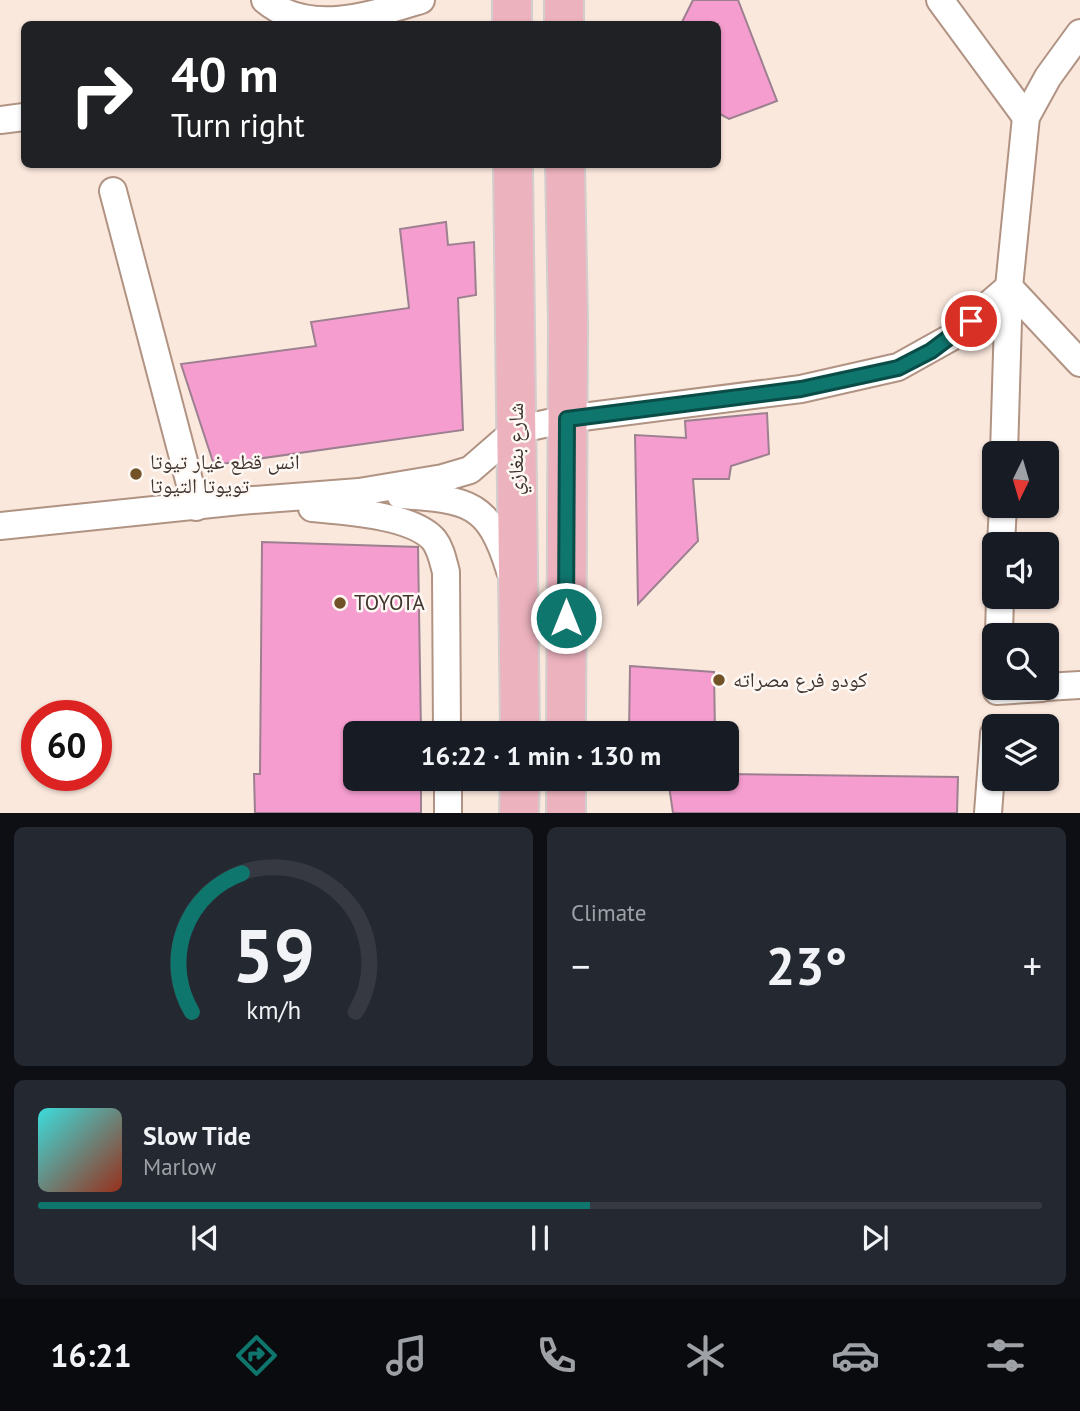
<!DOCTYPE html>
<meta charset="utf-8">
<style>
body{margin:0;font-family:"PT Sans","Noto Naskh Arabic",sans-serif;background:#242831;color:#f1f3f6;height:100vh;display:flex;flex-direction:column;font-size:26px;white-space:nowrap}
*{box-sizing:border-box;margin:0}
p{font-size:23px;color:#9ea1a6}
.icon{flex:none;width:38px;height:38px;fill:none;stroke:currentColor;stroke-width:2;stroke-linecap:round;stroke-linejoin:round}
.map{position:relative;height:813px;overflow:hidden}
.side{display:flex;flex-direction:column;gap:14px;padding:14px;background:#0d0f14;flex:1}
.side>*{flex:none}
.banner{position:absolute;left:21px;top:21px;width:700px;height:147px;border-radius:10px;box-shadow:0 2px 5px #0004;background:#202124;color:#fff;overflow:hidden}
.needle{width:46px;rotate:185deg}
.controls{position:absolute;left:982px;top:441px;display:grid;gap:14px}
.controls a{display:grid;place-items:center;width:77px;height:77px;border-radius:10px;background:#171b24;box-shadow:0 2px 5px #0004;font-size:35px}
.speed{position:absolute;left:21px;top:700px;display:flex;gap:14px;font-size:35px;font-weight:700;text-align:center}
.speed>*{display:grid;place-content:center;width:91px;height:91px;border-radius:50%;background:#171b24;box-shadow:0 2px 5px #0004;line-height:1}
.speed .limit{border:10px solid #d22;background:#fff;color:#111}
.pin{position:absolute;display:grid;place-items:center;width:60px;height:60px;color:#fff;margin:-30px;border:4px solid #fff;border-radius:50%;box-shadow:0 2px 7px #0007}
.me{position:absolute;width:77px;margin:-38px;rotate:0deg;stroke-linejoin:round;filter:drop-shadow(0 0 5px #0008)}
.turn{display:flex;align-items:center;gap:24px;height:147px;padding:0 35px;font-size:32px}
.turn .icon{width:91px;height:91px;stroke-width:2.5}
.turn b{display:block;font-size:49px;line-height:60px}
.big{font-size:52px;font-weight:700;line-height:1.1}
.side .card{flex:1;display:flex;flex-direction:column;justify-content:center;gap:10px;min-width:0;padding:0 24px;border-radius:10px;background:#242831}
.side .dial{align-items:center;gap:0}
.dial svg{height:182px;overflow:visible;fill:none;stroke:#363941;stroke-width:7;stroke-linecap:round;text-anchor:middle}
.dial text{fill:#f1f3f6;stroke:none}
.song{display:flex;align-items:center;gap:21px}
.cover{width:84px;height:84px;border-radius:10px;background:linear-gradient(135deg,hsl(180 70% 55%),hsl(10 70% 35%))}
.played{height:7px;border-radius:4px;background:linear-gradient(90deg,#0f766e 55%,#363941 55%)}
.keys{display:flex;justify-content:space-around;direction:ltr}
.heat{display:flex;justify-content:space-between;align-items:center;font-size:38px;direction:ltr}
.side .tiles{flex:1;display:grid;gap:14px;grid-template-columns:1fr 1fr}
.card:last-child{grid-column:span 2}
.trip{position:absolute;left:343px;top:721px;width:396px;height:70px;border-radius:10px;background:#171b24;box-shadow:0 2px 5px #0004;font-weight:700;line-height:70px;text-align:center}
.tab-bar{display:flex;height:112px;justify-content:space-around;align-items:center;background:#090b0e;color:#9ea1a6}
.tab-bar .icon{width:49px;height:49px}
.tab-bar .selected{color:#0f766e}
.tab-bar b{font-size:32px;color:#f1f3f6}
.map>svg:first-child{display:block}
</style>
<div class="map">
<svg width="1080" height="813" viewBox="0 0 1080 813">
<rect width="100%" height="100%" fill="#fbe8dd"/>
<g fill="#f59dcf" stroke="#9d8090" stroke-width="2">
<path d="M693 0H738L777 101 729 119 718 113V24H681Z"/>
<path d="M446 222 448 245 474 242 476 295 458 298 463 430 214 465 181 364 316 346 311 322 409 308 400 229Z"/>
<path d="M767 413 769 454 731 466 729 479H693L698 541 638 604 635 435 686 438 685 421Z"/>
<path d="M262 542 418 547 421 733H355V779H421V813H255L254 774H260Z"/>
<path d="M630 666 714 672 715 733H629Z"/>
<path d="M726 774 958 777 957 813H673L668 779H726Z"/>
</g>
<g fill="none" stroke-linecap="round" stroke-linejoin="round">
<defs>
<g id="street">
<path d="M265 0C309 37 372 15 421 0"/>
<path d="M940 0 1026 117"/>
<path d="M0 120 24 117"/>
<path d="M113 191 196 507"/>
<path d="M1004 453 1009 287 1026 117 1048 77 1080 33"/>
<path d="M400 495C468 500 489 501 510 571"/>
<path d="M312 508C344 511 413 515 434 540 441 549 443 561 446 572L447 733"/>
<path d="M0 526 240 501 359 492 443 478 470 470 516 430 567 419 801 389 898 367 950 338 1009 287 1080 363"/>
<path d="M1001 544 1003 506"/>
<path d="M999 635 1000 597"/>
<path d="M1046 687 1080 685"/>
<path d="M997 691 1042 688"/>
<path d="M448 779V813"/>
<path d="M988 813 994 734"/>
</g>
<g id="primary">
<path d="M512 0V24"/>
<path d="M564 0V24"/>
<path d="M513 164 520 733"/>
<path d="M565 164 568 322 566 733"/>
<path d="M566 779V813"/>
<path d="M519 813 520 779"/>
</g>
</defs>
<use href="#street" stroke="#b09383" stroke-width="30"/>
<use href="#primary" stroke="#d1cecd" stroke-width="42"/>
<use href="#street" stroke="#fff" stroke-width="26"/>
<use href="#primary" stroke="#ecb2be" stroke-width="38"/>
</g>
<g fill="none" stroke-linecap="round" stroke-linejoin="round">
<defs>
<path id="route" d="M566 618 567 419 801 389 898 368 931 351 971 321"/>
</defs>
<use href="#route" stroke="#0a4d48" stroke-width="18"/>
<use href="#route" stroke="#0f766e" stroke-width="12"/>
</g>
<g fill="#715327" stroke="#fef8f4" stroke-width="2.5">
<circle cx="136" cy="474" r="7"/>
<circle cx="340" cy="603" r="7"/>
<circle cx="719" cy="680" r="7"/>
</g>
<g text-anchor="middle" stroke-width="5" stroke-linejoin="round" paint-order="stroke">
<g font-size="21" fill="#41342e" stroke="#fef8f4">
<text transform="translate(516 449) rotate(-90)" y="7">شارع بنغازي</text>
</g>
<g font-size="21" fill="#41342e" stroke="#fef8f4" text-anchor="start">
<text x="150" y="469">انس قطع غيار تيوتا<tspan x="150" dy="24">تويوتا التيوتا</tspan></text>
<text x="354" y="610">TOYOTA</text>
<text x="733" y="687">كودو فرع مصراته</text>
</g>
</g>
</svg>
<div class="controls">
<a><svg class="needle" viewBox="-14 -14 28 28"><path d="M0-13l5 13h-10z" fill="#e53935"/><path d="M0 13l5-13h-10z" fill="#9ea1a6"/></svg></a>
<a><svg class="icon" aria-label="sound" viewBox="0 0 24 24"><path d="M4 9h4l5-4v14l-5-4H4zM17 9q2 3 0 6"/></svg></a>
<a><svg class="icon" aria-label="search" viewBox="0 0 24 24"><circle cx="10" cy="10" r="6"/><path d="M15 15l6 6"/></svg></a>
<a><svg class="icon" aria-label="layers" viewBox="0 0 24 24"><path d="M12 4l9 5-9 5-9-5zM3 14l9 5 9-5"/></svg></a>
</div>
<div class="speed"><div class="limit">60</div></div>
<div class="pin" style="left:971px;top:321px;background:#d93025"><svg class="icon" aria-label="arrive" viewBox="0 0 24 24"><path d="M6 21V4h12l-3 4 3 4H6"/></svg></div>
<svg class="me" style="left:566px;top:618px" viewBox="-20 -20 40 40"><circle r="17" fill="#0f766e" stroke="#fff" stroke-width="3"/><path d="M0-11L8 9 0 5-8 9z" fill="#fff"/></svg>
<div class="trip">16:22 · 1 min · 130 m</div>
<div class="banner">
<div class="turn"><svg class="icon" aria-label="right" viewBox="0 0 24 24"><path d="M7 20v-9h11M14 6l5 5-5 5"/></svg><div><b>40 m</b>Turn right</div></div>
</div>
</div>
<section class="side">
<div class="tiles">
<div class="card dial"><svg viewBox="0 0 100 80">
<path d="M14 69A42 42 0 1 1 86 69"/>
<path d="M14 69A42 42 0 0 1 36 8" stroke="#0f766e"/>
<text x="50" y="56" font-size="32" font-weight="700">59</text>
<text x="50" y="72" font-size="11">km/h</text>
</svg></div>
<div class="card"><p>Climate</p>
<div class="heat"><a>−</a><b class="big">23°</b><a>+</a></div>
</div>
<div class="card">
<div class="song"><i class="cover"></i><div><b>Slow Tide</b><p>Marlow</p></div></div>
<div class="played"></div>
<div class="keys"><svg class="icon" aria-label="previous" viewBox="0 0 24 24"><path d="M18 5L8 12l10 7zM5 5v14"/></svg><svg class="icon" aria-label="pause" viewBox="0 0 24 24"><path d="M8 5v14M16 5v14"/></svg><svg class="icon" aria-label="next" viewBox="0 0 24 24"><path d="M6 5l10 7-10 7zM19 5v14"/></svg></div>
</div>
</div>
</section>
<nav class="tab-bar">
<b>16:21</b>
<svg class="icon selected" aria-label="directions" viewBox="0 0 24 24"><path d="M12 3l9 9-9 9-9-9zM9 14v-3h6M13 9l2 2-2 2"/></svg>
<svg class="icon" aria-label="music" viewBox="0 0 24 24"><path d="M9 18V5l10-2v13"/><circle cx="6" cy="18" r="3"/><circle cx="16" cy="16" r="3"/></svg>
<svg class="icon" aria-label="phone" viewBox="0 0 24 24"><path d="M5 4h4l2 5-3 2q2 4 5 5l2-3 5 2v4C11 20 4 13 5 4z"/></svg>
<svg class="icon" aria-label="climate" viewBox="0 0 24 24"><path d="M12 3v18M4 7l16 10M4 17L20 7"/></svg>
<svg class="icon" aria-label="car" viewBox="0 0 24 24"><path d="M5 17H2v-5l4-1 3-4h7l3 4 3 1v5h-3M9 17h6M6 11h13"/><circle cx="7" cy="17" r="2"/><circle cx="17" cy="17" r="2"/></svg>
<svg class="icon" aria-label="filters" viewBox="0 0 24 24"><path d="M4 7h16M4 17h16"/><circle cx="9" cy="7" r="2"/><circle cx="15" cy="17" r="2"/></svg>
</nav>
